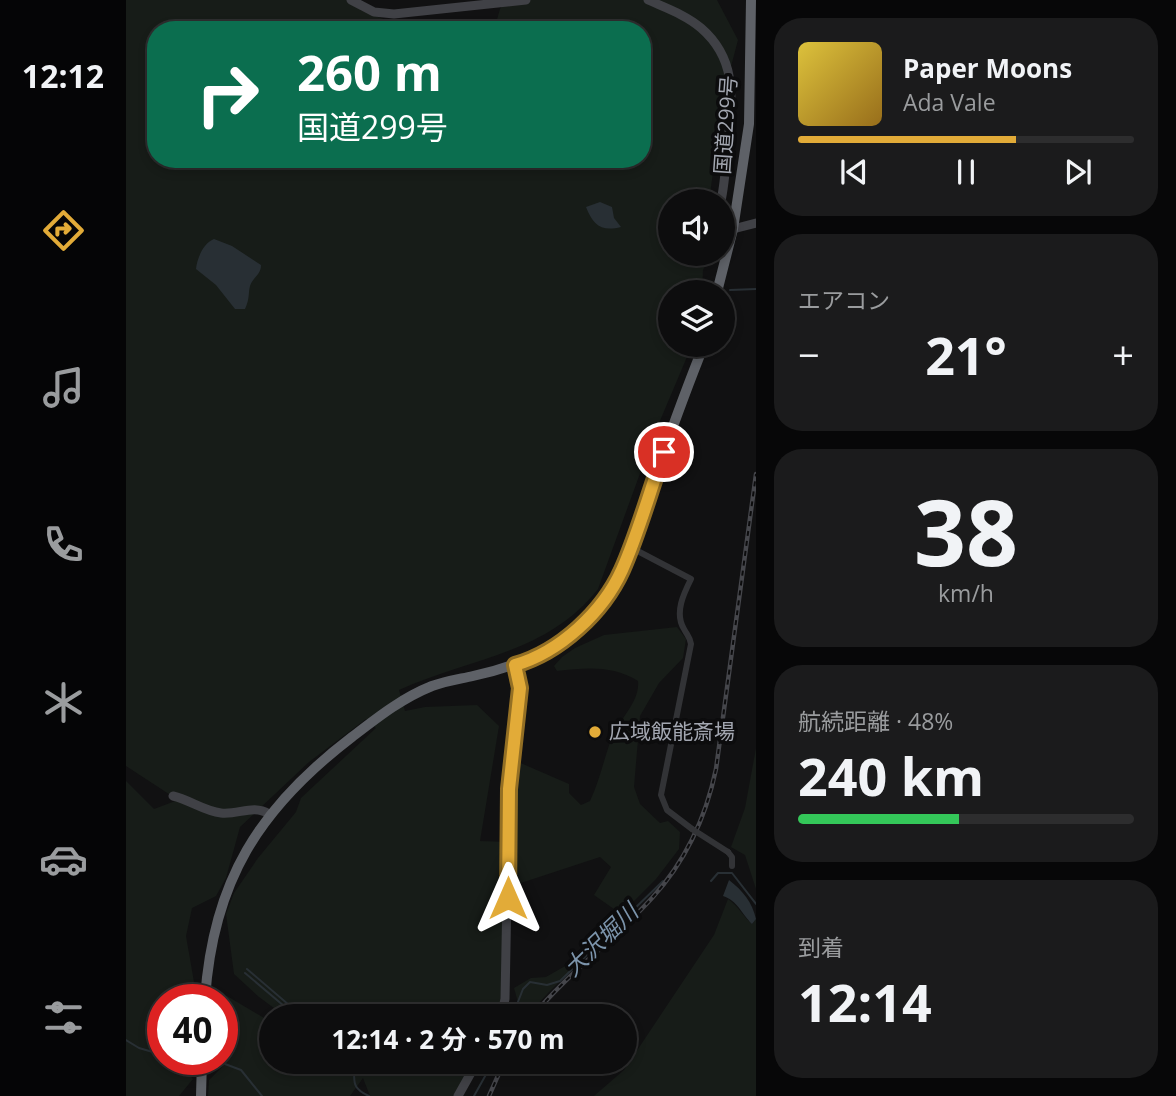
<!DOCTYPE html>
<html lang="ja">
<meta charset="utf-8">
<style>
body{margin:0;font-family:"Open Sans","Noto Sans JP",sans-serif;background:#1b1b1c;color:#f1f3f6;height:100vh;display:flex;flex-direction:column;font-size:26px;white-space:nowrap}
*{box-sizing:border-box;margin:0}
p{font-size:23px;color:#9a9c9e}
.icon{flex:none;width:38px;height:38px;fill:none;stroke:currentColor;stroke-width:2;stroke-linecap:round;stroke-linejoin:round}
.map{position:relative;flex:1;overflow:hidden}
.sheet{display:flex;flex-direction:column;gap:18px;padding:18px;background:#070708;width:420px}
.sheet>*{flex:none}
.top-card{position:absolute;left:21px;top:21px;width:504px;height:147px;border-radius:28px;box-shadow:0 4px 10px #0003,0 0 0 2px #2d2d2e;background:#0b6e4f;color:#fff;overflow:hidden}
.tools{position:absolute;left:532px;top:189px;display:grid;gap:14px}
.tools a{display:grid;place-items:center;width:77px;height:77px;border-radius:50%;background:#0d0d0e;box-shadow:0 4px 10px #0003,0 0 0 2px #2d2d2e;font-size:35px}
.speed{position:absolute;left:21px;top:984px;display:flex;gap:14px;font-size:35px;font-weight:700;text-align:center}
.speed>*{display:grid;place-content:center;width:91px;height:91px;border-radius:50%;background:#0d0d0e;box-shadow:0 4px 10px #0003,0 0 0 2px #2d2d2e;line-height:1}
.speed .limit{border:10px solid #d22;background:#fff;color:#111}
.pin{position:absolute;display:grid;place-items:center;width:60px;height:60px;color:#fff;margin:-30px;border:4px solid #fff;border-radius:50%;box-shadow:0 2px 7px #0007}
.me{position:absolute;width:77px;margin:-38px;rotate:0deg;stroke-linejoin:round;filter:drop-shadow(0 0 5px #0008)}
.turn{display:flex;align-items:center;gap:24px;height:147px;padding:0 35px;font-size:32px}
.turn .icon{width:91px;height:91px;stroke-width:2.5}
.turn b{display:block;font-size:49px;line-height:60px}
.big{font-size:52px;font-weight:700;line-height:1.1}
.sheet .tile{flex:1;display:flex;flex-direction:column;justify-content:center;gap:10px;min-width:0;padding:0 24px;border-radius:28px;background:#1b1b1c}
.sheet .dial{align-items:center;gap:0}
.dial b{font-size:91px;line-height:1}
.song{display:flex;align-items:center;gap:21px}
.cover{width:84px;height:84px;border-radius:10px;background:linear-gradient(135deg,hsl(50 70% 55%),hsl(40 70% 35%))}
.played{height:7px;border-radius:4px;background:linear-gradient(90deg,#e2ab38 65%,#2d2d2e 65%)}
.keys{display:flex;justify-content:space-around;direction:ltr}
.heat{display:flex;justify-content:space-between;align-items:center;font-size:38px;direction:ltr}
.charge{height:10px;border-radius:5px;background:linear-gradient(90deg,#34c759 48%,#2d2d2e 0)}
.trip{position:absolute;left:133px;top:1004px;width:378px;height:70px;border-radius:35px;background:#0d0d0e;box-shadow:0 4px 10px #0003,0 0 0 2px #2d2d2e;font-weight:700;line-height:70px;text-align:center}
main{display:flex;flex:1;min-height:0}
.tabs{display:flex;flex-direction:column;width:126px;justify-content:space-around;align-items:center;background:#050506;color:#9a9c9e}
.tabs .icon{width:49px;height:49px}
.tabs .selected{color:#e2ab38}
.tabs b{font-size:32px;color:#f1f3f6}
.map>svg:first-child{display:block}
</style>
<main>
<nav class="tabs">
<b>12:12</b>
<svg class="icon selected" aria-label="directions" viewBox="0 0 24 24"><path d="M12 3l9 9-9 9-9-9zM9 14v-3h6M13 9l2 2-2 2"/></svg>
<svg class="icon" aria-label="music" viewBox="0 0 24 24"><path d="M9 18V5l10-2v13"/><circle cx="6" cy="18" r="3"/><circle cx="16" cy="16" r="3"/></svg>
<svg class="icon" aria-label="phone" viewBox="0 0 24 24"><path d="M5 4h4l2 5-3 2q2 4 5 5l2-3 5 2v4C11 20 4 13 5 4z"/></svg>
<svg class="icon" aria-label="climate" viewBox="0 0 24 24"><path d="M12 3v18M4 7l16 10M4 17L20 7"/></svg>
<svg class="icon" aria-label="car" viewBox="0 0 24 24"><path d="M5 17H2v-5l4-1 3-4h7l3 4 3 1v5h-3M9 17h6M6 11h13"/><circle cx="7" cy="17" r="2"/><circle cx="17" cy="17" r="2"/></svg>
<svg class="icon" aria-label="filters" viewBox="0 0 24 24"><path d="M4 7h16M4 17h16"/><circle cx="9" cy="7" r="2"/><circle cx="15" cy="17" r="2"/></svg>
</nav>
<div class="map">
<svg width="630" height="1096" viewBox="0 0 630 1096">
<rect width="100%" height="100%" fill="#111112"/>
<g fill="#171c18">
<path d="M0 0H228L234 3V10L260 20 278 21 301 26 316 20 325 19 330 29 30 30V159H516V30H368L374 9 381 0H591L612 40 598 93 584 194 581 201H544V254H585L577 270 576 292H544V345H566L528 435 472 589C421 654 344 658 273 690L279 711 299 707 351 705 373 726 354 841 384 842 390 761 443 784V793L455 805 464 801C474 780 478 758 486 737 494 718 514 702 512 681 486 665 460 668 431 671L428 666 436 657 449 648 478 635 551 627 560 639 557 658 533 683 514 716 508 787 514 804 534 823 542 821 554 832 553 849 530 879 495 914 468 895 485 867 474 857 377 889 375 1017H160L133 997 108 974 100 914 108 893 132 858 170 812 175 798 250 728 240 719 183 762 114 827 100 878 90 896 66 908 60 936 71 999H37V1059H60L59 1069 67 1079 53 1096H0V781L28 809 52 800 0 766Z"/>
<path d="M630 748V889L619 855 605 847 619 808Z"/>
<path d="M602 899C613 907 616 915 626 924L630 919V1096H468L498 1070 588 935Z"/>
<path d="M487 922 489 925C462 957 428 983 401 1017H388L394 1009 388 988 405 978 420 977 448 961 464 936Z"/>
<path d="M101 996 145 1022V1062H351L332 1096H244L237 1078 224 1096H82L83 1080 97 1066 96 999Z"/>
</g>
<g fill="#282f34">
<path d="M474 202 486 207 488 218 495 227C475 232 467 225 460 207Z"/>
<path d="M88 239 106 246 135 265C135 275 127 277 124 286 122 294 124 298 119 309H109L90 285 70 269C71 259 77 243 88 239Z"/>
<path d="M603 880C617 891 626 902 630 919L626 924C615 913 612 901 597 896Z"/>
</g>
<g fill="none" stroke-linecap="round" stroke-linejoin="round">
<g stroke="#282f34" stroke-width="2">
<path d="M604 290 630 289"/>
<path d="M585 881 592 873H606L630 904"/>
<path d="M121 969 177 1017"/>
<path d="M119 973 171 1017"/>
<path d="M386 1017 397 989 404 982 421 985 434 981 537 881"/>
<path d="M0 1040 13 1048 37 1055"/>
<path d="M58 1059H59"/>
<path d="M225 1062C233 1077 220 1086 243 1096"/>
<path d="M99 1064 115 1070 136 1096"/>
<path d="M348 1096 367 1062"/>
</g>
<g stroke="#323336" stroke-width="6">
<path d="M504 547 565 579C558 593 548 613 558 629 561 635 564 637 565 644L535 795 541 810 566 829"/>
<path d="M602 852 606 857V866"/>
</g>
<g stroke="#404146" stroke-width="9">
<path d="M225 0 248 12 268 14 400 0"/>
<path d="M522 0C540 8 560 15 575 28 612 60 606 99 602 142 600 162 599 182 595 201"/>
<path d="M597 228 607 229 630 223"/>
<path d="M47 796C64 800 78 811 95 813 113 815 127 804 143 814"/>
<path d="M375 1017 379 999 383 789 394 688 389 665"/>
<path d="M332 1096 351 1062"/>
</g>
<g stroke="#5e6167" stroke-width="10">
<path d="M591 292 607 229 623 124 625 0"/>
<path d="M79 999C87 881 133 808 226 737 252 717 276 698 306 686 320 681 334 679 347 676 390 667 427 651 460 621 499 583 511 528 528 479 544 434 560 389 578 345"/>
<path d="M75 1096 76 1059"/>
</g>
<defs>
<g id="rail">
<path d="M406 1017C442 973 488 940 526 898 559 862 580 817 590 769L630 474"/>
<path d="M363 1096 378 1062"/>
</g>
</defs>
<use href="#rail" stroke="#45464b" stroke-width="4.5"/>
<use href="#rail" stroke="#0c0c0d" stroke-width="2" stroke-dasharray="5" stroke-linecap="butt"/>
<path stroke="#323336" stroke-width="6" d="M566 829 602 852"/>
</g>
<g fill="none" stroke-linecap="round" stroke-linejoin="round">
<defs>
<path id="route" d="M382 898 383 789 394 688 389 665C434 652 477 612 496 570 513 532 524 490 538 452"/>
</defs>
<use href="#route" stroke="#936f24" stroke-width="18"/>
<use href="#route" stroke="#e2ab38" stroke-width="12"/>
</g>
<circle fill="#e2ab38" stroke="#0c0c0d" stroke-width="2.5" cx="469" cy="732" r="7"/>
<g text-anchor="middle" stroke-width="7" stroke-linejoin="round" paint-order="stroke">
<g font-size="21" fill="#a3a7b1" stroke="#0c0c0d">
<text transform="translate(600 125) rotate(-86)" y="7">国道299号</text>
</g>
<g font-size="21" fill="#a3a7b1" stroke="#0c0c0d" text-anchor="start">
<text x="483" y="739">広域飯能斎場</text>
</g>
<g font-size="23" font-style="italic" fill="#7c94ab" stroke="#0c0c0d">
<text transform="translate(475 940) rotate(-44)" y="8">大沢堀川</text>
</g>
</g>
</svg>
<div class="tools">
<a><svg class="icon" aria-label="sound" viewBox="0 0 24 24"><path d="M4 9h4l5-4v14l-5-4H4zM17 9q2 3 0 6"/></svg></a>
<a><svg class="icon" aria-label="layers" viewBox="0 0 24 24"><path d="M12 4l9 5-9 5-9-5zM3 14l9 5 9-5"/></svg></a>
</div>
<div class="speed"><div class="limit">40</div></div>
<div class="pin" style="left:538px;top:452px;background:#d93025"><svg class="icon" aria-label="arrive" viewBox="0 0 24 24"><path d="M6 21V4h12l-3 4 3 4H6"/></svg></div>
<svg class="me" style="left:382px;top:898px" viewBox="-20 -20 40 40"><path d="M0-17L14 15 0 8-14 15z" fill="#e2ab38" stroke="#fff" stroke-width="4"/></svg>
<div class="trip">12:14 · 2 分 · 570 m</div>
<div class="top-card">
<div class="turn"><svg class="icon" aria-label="right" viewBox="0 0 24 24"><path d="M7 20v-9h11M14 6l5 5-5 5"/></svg><div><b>260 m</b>国道299号</div></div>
</div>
</div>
<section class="sheet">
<div class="tile">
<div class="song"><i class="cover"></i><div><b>Paper Moons</b><p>Ada Vale</p></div></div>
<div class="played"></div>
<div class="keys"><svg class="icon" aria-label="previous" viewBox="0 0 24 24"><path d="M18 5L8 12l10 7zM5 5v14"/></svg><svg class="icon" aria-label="pause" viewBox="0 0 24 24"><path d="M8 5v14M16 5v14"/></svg><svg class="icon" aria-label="next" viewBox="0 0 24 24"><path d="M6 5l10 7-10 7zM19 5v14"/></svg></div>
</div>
<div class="tile"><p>エアコン</p>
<div class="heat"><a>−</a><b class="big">21°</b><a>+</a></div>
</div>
<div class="tile dial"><b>38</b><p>km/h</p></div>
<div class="tile"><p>航続距離 · 48%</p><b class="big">240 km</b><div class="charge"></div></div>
<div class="tile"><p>到着</p><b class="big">12:14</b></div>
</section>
</main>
